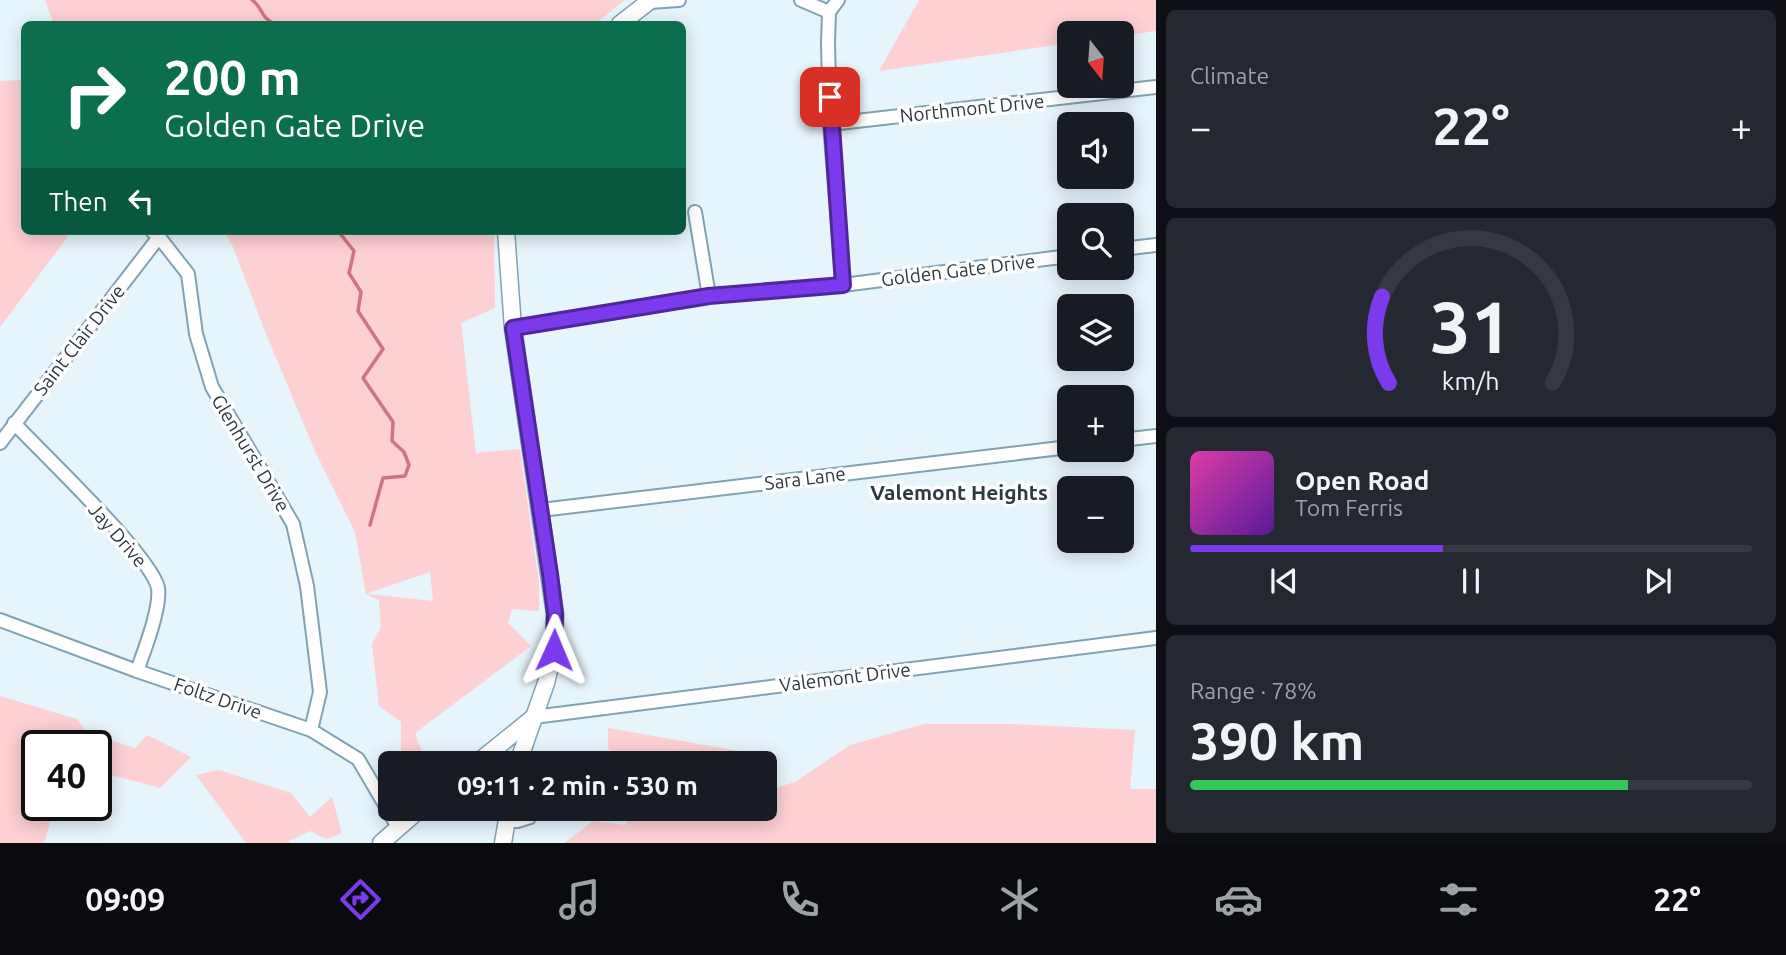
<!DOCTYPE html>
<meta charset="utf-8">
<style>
body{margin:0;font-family:Ubuntu,sans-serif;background:#242831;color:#f1f3f6;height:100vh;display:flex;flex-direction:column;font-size:26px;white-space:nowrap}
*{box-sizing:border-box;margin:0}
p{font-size:23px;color:#9ea1a6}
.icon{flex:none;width:38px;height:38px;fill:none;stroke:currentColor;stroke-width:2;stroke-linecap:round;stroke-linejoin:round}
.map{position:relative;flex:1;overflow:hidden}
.sheet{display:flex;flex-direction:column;gap:10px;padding:10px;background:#0d0f14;width:630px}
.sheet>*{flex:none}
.guide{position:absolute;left:21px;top:21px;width:665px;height:214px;border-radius:10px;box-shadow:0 4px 18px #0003;background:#0b6e4f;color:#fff;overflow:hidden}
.needle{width:46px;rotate:163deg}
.buttons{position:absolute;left:1057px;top:21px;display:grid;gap:14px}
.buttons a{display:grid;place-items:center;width:77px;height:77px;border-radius:10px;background:#171b24;box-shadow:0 4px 18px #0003;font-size:35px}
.speed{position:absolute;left:21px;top:730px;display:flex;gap:14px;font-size:35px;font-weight:700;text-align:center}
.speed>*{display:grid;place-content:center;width:91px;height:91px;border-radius:50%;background:#171b24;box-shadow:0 4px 18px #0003;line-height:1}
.speed .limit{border:4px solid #111;border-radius:10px;background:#fff;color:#111}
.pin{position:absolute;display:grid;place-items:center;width:60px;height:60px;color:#fff;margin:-30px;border-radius:14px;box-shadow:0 4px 10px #0006}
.me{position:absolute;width:77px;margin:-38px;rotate:1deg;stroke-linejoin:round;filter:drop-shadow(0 0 5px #0008)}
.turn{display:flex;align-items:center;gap:24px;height:147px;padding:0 28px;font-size:32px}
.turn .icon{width:91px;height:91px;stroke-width:2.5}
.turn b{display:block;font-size:49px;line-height:60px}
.then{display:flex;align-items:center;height:66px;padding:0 28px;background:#0003;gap:14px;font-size:26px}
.big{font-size:52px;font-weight:700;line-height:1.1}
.sheet .tile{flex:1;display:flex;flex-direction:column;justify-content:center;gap:10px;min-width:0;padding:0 24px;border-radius:10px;background:#242831}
.sheet .dial{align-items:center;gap:0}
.dial svg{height:182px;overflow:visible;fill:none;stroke:#363941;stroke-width:7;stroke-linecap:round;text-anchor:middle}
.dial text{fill:#f1f3f6;stroke:none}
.song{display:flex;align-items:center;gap:21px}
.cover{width:84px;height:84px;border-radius:10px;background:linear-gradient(135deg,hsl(320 70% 55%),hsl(270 70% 35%))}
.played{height:7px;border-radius:4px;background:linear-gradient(90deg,#7c3aed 45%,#363941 45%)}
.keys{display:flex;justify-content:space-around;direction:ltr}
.heat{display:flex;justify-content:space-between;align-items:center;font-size:38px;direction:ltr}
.charge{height:10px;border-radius:5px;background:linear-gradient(90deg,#34c759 78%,#363941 0)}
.trip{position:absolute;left:378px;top:751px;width:399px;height:70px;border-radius:10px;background:#171b24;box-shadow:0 4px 18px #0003;font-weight:700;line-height:70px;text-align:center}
.tab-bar{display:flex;height:112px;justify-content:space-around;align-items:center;background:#090b0e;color:#9ea1a6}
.tab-bar .icon{width:49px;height:49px}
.tab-bar .active{color:#7c3aed}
.tab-bar b{font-size:32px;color:#f1f3f6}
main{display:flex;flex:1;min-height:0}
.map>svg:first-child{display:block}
</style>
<main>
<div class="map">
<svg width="1156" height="843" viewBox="0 0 1156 843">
<rect width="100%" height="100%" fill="#e6f4fc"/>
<g fill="#fdd0d4" fill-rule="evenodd">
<path d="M45 0H625L595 24H54Z"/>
<path d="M919 0H1156V31L1122 36V33H1069V43L879 71Z"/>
<path d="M24 80V231H72L0 327V81Z"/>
<path d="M224 231H494L495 308 461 323 476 453 520 449 539 583V611L512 609 508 623 531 646 415 733 426 763H401V722L379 706 372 644 381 626 379 600 366 594 355 532 315 451 266 334 233 247ZM430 572 433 601 368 594V593Z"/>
<path d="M0 696 77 719 87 733 135 748 147 735 191 757 160 788 96 771V746H37V805H55L44 843H0Z"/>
<path d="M924 724H1011L1135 730 1130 789H1156V843H564L593 821 625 825 635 809 765 808V791L795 782 850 745Z"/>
<path d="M608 728 739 751 744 763H635L608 749Z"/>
<path d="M219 770 291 793 310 817 332 797 342 833 326 839 310 831 289 841 290 843H246L196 775Z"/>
</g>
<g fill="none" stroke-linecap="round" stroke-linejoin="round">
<g stroke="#cf7581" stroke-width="3.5">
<path d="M252 0C264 8 259 17 275 24"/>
<path d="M338 231 354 251 349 273 361 292 358 311 383 349 363 378 393 422 392 441 404 452 409 465 405 476 383 478 370 525"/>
</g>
<defs>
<path id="lane" d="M508 824H518L531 820 534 808"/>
<g id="street">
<path d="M801 0 829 12"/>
<path d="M838 0 829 12 828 43 830 124 843 285"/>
<path d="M649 2 679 0"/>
<path d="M830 124 1156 87"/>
<path d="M695 212 709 296"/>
<path d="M152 231 159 237 188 274 196 334 212 387 293 524 307 586 320 692 311 730"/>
<path d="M1122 249 1156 245"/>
<path d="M513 328 709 296 843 285 1069 256"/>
<path d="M14 423C41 452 152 557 158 588 161 608 144 651 137 671"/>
<path d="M1122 440 1156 436"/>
<path d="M0 443 159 237"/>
<path d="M541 510 1069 447"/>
<path d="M0 620 137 671 311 730 358 759 398 827"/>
<path d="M534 717 1156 638"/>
</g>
<g id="secondary">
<path d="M620 24 651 0"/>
<path d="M506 231 513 328 555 614 554 650 546 683 518 763"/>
<path d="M477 763 534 717"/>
<path d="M381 843 421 808"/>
<path d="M503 843 509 808"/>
</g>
</defs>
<use href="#lane" stroke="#80a2b5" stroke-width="10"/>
<use href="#street" stroke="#80a2b5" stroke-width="16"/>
<use href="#secondary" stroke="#80a2b5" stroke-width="19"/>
<use href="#lane" stroke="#fff" stroke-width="6"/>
<use href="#street" stroke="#fff" stroke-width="12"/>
<use href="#secondary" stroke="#fff" stroke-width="16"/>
</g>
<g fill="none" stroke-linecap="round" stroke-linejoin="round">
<defs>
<path id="route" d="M554 650 555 614 550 574 513 328 709 296 843 285 830 97"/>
</defs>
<use href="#route" stroke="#51269a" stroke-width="18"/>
<use href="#route" stroke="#7c3aed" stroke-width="12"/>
</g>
<g text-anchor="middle" stroke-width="7" stroke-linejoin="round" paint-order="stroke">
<g font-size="19" fill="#2c3a42" stroke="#fefefe">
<text transform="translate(972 108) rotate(-6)" y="7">Northmont Drive</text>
<text transform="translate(958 270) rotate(-7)" y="7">Golden Gate Drive</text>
<text transform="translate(79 340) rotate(-52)" y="7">Saint Clair Drive</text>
<text transform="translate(251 453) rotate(59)" y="7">Glenhurst Drive</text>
<text transform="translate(805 478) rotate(-7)" y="7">Sara Lane</text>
<text transform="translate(118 535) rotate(49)" y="7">Jay Drive</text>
<text transform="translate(845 677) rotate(-7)" y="7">Valemont Drive</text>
<text transform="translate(218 698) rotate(19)" y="7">Foltz Drive</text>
</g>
<g font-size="21" font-weight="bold" fill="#2c3a42" stroke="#fefefe">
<text x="959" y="500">Valemont Heights</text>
</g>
</g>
</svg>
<div class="buttons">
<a><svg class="needle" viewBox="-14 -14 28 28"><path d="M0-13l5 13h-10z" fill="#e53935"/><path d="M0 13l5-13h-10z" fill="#9ea1a6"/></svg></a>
<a><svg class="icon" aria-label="sound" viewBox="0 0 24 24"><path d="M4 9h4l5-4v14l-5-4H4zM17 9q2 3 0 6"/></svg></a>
<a><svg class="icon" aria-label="search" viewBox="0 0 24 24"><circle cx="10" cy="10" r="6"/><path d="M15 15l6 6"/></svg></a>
<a><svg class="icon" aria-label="layers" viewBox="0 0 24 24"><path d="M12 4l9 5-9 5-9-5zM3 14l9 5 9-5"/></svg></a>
<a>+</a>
<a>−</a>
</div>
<div class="speed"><div class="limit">40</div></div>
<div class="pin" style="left:830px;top:97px;background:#d93025"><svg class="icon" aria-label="arrive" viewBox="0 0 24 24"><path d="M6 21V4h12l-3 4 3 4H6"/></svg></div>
<svg class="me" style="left:554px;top:650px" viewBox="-20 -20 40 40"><path d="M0-17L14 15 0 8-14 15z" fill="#7c3aed" stroke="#fff" stroke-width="4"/></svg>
<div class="trip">09:11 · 2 min · 530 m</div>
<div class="guide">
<div class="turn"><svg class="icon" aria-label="right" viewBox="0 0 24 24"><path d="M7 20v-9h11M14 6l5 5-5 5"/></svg><div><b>200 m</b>Golden Gate Drive</div></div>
<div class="then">Then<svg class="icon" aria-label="left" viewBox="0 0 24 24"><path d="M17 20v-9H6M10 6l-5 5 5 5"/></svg></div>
</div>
</div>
<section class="sheet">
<div class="tile"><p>Climate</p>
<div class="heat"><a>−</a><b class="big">22°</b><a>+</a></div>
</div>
<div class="tile dial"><svg viewBox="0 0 100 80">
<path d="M14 69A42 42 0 1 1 86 69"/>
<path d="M14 69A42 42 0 0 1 11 31" stroke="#7c3aed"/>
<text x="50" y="56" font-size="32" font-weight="700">31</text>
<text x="50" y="72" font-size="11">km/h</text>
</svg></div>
<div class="tile">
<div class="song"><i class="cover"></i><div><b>Open Road</b><p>Tom Ferris</p></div></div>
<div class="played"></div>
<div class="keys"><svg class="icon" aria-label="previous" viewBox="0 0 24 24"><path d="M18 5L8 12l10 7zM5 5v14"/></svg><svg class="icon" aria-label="pause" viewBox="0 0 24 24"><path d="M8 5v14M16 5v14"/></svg><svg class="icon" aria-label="next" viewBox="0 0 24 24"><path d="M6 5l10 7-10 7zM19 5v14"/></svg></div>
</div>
<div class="tile"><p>Range · 78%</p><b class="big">390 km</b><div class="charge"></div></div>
</section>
</main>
<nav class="tab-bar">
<b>09:09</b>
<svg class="icon active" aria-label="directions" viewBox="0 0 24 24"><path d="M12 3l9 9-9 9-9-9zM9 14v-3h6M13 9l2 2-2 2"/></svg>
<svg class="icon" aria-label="music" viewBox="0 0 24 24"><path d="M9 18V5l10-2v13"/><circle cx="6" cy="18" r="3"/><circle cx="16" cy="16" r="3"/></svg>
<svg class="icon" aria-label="phone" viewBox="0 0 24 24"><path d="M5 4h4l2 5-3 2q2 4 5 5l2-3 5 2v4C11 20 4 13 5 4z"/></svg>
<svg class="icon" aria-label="climate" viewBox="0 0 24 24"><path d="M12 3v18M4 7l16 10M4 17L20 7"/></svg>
<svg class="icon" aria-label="car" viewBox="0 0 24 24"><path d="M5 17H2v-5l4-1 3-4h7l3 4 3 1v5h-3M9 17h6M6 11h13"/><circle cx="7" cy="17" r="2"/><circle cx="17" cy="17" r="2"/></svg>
<svg class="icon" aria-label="filters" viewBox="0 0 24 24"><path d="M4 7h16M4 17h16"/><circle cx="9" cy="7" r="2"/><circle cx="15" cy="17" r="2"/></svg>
<b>22°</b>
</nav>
